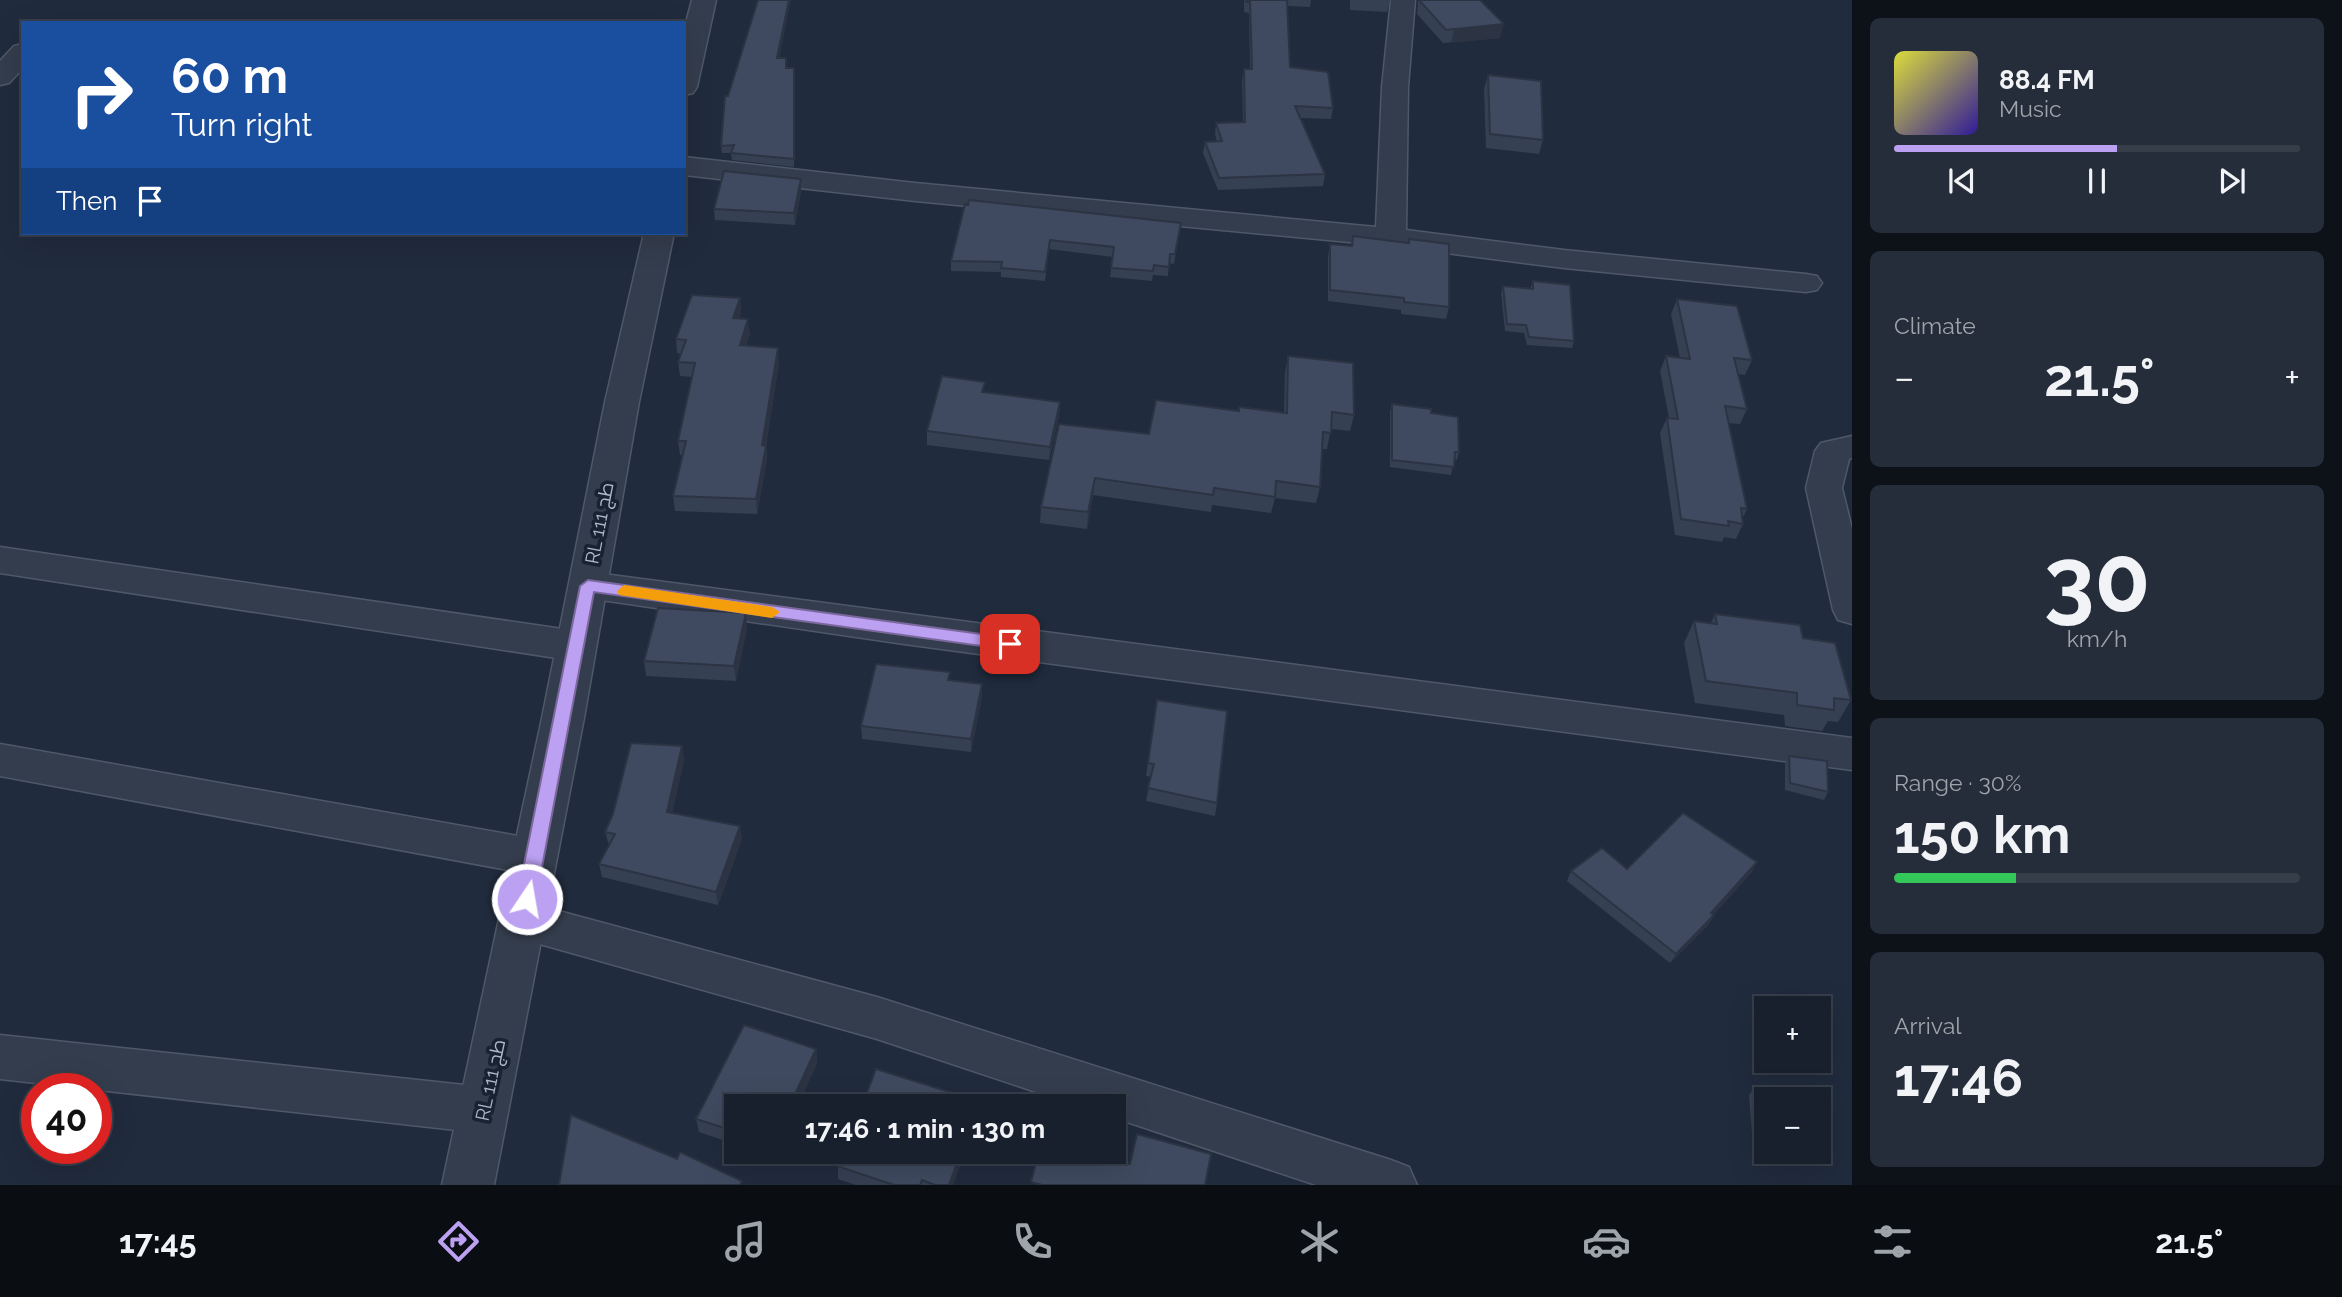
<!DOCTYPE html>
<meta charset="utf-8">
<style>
body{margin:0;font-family:Raleway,Cairo,sans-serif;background:#252d3a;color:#f1f3f6;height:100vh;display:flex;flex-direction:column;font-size:26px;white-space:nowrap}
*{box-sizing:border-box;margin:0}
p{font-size:23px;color:#9fa3aa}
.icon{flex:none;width:38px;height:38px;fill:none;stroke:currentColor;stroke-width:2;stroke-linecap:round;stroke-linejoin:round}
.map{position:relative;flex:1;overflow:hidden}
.details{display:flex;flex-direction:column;gap:18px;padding:18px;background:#0d1219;width:490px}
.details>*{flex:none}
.top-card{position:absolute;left:21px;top:21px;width:665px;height:214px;border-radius:0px;box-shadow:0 7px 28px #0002,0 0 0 2px #363e4a;background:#1a4fa0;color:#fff;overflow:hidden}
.buttons{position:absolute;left:1754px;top:996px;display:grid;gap:14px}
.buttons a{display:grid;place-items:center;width:77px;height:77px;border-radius:0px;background:#18202e;box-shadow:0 7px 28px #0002,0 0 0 2px #363e4a;font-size:35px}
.speed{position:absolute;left:21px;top:1073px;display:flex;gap:14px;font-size:35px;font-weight:700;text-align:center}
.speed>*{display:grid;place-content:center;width:91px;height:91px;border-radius:50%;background:#18202e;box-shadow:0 7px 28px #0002,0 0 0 2px #363e4a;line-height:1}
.speed .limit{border:10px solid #d22;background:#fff;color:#111}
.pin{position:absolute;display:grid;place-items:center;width:60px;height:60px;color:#fff;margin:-30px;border-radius:14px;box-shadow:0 4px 10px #0006}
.me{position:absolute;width:77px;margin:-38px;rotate:12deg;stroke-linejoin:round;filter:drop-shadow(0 0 5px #0008)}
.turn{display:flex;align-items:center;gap:24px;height:147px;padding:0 35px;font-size:32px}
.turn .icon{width:91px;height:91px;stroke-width:2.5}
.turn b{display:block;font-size:49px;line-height:60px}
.then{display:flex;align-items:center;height:66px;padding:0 35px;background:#0003;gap:14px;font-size:26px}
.big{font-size:52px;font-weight:700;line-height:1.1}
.details .tile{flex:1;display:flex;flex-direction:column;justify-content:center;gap:10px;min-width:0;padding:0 24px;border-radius:10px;background:#252d3a}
.details .dial{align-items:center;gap:0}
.dial b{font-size:91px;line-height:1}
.song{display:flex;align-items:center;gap:21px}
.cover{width:84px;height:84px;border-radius:10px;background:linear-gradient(135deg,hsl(60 70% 55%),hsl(250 70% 35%))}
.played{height:7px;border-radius:4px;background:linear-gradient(90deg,#bca0f2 55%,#363e4a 55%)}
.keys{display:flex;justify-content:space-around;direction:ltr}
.heat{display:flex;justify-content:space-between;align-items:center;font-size:38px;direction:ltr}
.charge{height:10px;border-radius:5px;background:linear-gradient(90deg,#34c759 30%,#363e4a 0)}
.trip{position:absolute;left:724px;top:1094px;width:402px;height:70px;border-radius:0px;background:#18202e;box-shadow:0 7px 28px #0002,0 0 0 2px #363e4a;font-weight:700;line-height:70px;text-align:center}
.dock{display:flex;height:112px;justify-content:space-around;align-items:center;background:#0a0d12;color:#9fa3aa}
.dock .icon{width:49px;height:49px}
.dock .active{color:#bca0f2}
.dock b{font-size:32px;color:#f1f3f6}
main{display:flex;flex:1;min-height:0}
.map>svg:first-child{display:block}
</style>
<main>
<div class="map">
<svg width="1852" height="1185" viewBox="0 0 1852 1185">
<rect width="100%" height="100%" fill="#202b3d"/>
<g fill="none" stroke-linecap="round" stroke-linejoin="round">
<defs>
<g id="minor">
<path d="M1391 0H1415L1408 87 1406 230 1564 250 1806 274 1817 276 1822 283 1817 290 1806 292 1564 268 1391 246 915 201 684 175V157L915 183 1376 227 1382 87Z"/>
<path d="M23 44V68L9 83 0 85V61L14 46Z"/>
<path d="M1852 436V458L1849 459 1842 488 1852 529V624L1838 620 1833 610 1806 488 1815 451 1821 443Z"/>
<path d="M0 547 576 631 590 636 596 646 590 656 576 661 0 573Z"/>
<path d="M588 572 1852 738V770L904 644 574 596 569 586 574 576Z"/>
<path d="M0 744 535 839 551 844 557 857 551 870 535 875 0 776Z"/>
<path d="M522 901 877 997 1391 1160 1409 1167 1417 1185H1316L1115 1118V1106H1078L877 1039 522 939 506 934 499 920 506 906Z"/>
<path d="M0 1035 483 1087 501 1093 508 1110 501 1127 483 1133 0 1079Z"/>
</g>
<g id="tertiary">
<path d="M692 0H716L697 87 693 93 684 95V30Z"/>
<path d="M644 233H674L639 402 584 718 494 1185H442L542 718 605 402Z"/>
</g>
</defs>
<use href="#minor" stroke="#4f5868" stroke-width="3"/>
<use href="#tertiary" stroke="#4f5868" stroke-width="3"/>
<use href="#minor" fill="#343d4d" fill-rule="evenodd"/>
<use href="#tertiary" fill="#343d4d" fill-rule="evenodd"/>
</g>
<g fill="#364053">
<path d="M1244 0H1311L1310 7 1287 6 1290 67 1333 108 1331 119 1300 118 1325 174 1323 186 1218 190 1203 153 1205 142H1217L1215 134 1216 123 1243 122 1242 80 1244 69H1250L1249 13 1244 12Z"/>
<path d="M1350 0H1390L1387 12 1350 10Z"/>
<path d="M1418 0H1480L1500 38 1443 43 1417 14Z"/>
<path d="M779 58 786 68H794V167L732 160 731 153H722L721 146 728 96Z"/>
<path d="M1488 75 1543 140 1539 154 1486 148 1484 89Z"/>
<path d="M801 191 795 225 715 220 714 209Z"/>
<path d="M965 204 1181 223 1174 264 1169 263 1168 276 1153 275 1152 281 1110 277 1113 257 1049 249 1045 281 1001 277V272L951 271V261Z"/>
<path d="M1353 236 1408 243 1409 239 1449 307 1446 319 1401 314V310L1328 301V256L1330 244 1351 246Z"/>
<path d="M1533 281 1574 341 1572 348 1527 345 1524 333 1505 331 1501 293 1503 286 1530 289Z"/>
<path d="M740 298 741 312 739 319 750 334 746 345 779 362 766 446 767 460 757 514 675 511 673 496 683 455H680L678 441 692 377 680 376 678 362 681 354 677 353 676 339Z"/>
<path d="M1677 299 1752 360 1745 375 1738 374 1747 409 1740 424 1728 423 1747 509 1742 519 1743 524 1736 539 1724 537 1722 542 1675 535 1660 433 1667 418H1669L1660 371 1666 356 1680 358 1671 314Z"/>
<path d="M1288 356 1354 415 1350 431 1331 429 1327 449H1322L1320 487 1316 503 1275 498 1271 513 1212 505 1211 512 1093 495 1087 529 1040 523 1041 507 1149 434 1239 411 1284 412 1285 372Z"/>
<path d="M985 393 1060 402 1059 416 1049 460 927 445V431Z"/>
<path d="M1392 404 1431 413 1459 452 1457 460H1454L1451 475 1390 467V412Z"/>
<path d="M1715 614 1803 638 1851 700 1838 722 1828 721 1822 731 1785 726 1784 715 1695 703 1684 643 1694 621 1711 623Z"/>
<path d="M747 628 736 681 646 676 644 661Z"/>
<path d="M950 680 982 684V697L971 752 862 739 861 726Z"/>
<path d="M1157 700 1217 803 1215 816 1146 801 1151 777 1146 776Z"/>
<path d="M682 746 684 760 672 813 742 839 718 905 602 877 599 864 609 845 605 832Z"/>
<path d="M1789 756 1828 792 1824 800 1785 790V764Z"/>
<path d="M1627 869 1752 872 1713 915H1714L1708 925 1670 963 1567 881 1571 871Z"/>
<path d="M816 1049 817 1063 799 1103 737 1106V1145L699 1132 696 1119Z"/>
<path d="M1754 1088 1766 1099V1149L1753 1146 1749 1095Z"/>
<path d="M802 1152H965L953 1185H856L838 1179V1164Z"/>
<path d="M1774 1152H1818L1826 1156 1820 1162Z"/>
</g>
<g fill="#2c3443">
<path d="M789 0H791L778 65 777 58Z"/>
<path d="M1504 24 1500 38 1451 43 1454 30Z"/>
<path d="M801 179V191L795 225 794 213Z"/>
<path d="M740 298 741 312 735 333 733 318Z"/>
<path d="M748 319 750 334 742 360 740 345Z"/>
<path d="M778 348 779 362 766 446 767 460 757 514 756 499 762 445Z"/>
<path d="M1060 402 1059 416 1049 460 1050 447Z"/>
<path d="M1095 478 1093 495 1087 529 1088 512Z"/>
<path d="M746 613 747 628 736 681 734 666Z"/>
<path d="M982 684V697L971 752V739Z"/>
<path d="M682 746 684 760 669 825 667 812Z"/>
<path d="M740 826 742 839 718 905 716 892Z"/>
<path d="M1757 862 1752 872 1705 923 1711 913Z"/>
<path d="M1714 915 1708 925 1670 963 1676 954Z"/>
<path d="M816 1049 817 1063 798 1106 792 1101Z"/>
<path d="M961 1152H965L953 1185H949Z"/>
</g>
<g fill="#3f4a60" stroke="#2c3443" stroke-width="2">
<path d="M758 0H789L777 58H786V68H794V159L731 153 734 145 721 146 725 96H728Z"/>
<path d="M1246 0H1287L1290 67 1328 72 1333 108 1295 106 1325 174 1219 178 1205 142 1222 141 1216 123 1245 122 1244 69H1252L1250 2H1246Z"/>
<path d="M1419 0H1480L1504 24 1446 30Z"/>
<path d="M1488 75 1541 81 1543 140 1490 134Z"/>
<path d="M724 171 801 179 794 213 714 209Z"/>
<path d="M969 200 1181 223 1175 254H1170L1169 267 1154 265 1153 271 1111 268 1114 247 1050 240 1045 272 1001 268 1002 262 951 261 965 204 968 205Z"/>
<path d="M1353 236 1409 243V239L1449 244V307L1404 302V298L1330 290V244L1352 246Z"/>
<path d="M1533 281 1570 285 1574 341 1529 337 1526 325 1507 324 1503 286 1533 289Z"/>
<path d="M692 295 740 298 733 318 748 319 740 345 778 348 762 445 766 446 756 499 673 496 686 441H678L695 363 678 362 686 340 676 339Z"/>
<path d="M1677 299 1737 306 1752 360 1734 358 1747 409 1725 406 1747 509 1741 508 1743 524 1728 521 1729 526 1681 519 1667 418 1678 419 1666 356 1690 359Z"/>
<path d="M1288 356 1353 363 1354 415 1332 412 1331 433 1323 432 1320 487 1276 481 1275 497 1214 488 1213 495 1095 478 1088 512 1041 507 1059 424 1149 434 1156 400 1239 411V407L1287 413Z"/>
<path d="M942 376 985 382 982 392 1060 402 1050 447 927 431Z"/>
<path d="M1392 404 1431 409V413L1458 417 1459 452H1455L1454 467 1392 460Z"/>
<path d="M658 608 746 613 734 666 644 661Z"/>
<path d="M1715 614 1800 625 1803 638 1835 643 1851 700 1834 698V710L1797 705V693L1706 681 1694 621 1717 624Z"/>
<path d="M876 664 950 672 948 680 982 684 971 739 861 726Z"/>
<path d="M1157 700 1227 711 1217 803 1148 788 1154 764 1148 763Z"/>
<path d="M631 743 682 746 667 812 740 826 716 892 599 864 615 834 605 832 613 814Z"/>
<path d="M1789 756 1827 761 1828 792 1790 783Z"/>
<path d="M1683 813 1757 862 1711 913 1714 915 1676 954 1571 871 1602 848 1627 869Z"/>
<path d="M744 1025 816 1049 792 1101 807 1106H737V1132L696 1119Z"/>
<path d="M876 1069 972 1099 970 1106H862Z"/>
<path d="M1754 1088 1800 1099H1766V1141L1758 1139Z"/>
<path d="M1818 1103 1820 1104 1826 1156 1809 1152H1818Z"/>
<path d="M571 1115 677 1159 680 1152 742 1181 740 1185H559Z"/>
<path d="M1137 1134 1211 1154 1205 1185H1042L1031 1182 1039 1152H1085L1130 1164Z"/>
<path d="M839 1152H961L949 1185H935L922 1180 920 1185H894L837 1166 843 1153Z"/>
</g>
<path fill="#bca0f2" stroke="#7a689d" stroke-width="2" d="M588 580 1010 638 1019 644 1010 650 594 592 536 899 533 905 527 907 520 905 517 899 580 586Z"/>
<path fill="#f59e0b" d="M624 585 772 607 780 612 772 618 619 595 617 591Z"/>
<g text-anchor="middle" stroke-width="7" stroke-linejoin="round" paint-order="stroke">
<g font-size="19" fill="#afb8c9" stroke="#192232">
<text transform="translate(599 523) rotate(-79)" y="7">RL طج 111</text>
<text transform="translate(490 1080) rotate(-78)" y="7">RL طج 111</text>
</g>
</g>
</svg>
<div class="buttons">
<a>+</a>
<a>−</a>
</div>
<div class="speed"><div class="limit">40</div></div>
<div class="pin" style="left:1010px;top:644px;background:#d93025"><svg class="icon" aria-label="arrive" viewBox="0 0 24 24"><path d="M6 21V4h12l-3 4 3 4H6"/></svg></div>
<svg class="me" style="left:527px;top:899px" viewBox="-20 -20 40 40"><circle r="17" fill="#bca0f2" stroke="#fff" stroke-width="3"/><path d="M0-11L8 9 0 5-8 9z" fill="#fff"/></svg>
<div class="trip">17:46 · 1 min · 130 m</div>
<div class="top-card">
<div class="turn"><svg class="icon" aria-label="right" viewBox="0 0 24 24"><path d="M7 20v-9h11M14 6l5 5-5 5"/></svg><div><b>60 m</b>Turn right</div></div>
<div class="then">Then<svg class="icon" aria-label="arrive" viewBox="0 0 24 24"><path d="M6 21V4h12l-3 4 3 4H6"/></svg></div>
</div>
</div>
<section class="details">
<div class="tile">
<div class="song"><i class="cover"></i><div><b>88.4 FM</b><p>Music</p></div></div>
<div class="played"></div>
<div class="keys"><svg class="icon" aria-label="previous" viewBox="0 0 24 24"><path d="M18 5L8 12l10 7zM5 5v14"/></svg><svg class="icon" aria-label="pause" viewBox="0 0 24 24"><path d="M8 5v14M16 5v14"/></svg><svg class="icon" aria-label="next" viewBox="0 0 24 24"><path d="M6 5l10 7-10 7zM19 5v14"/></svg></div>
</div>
<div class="tile"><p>Climate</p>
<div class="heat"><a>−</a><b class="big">21.5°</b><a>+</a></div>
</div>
<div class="tile dial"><b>30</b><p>km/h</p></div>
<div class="tile"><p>Range · 30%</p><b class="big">150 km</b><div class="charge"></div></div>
<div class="tile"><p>Arrival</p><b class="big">17:46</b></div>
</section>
</main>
<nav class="dock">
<b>17:45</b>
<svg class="icon active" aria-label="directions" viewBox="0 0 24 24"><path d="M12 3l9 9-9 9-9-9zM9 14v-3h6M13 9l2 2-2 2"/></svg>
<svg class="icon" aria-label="music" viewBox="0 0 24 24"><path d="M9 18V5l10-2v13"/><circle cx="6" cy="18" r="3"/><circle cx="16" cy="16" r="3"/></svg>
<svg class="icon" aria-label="phone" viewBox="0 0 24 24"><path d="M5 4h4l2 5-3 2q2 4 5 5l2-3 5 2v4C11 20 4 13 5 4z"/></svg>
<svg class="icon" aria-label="climate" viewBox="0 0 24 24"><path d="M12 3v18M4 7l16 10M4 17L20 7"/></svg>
<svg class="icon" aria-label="car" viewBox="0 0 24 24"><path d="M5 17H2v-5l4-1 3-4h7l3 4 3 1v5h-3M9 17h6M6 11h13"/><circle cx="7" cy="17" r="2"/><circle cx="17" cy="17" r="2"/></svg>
<svg class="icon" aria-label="filters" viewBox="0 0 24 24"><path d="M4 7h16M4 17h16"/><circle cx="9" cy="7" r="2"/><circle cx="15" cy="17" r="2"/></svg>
<b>21.5°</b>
</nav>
